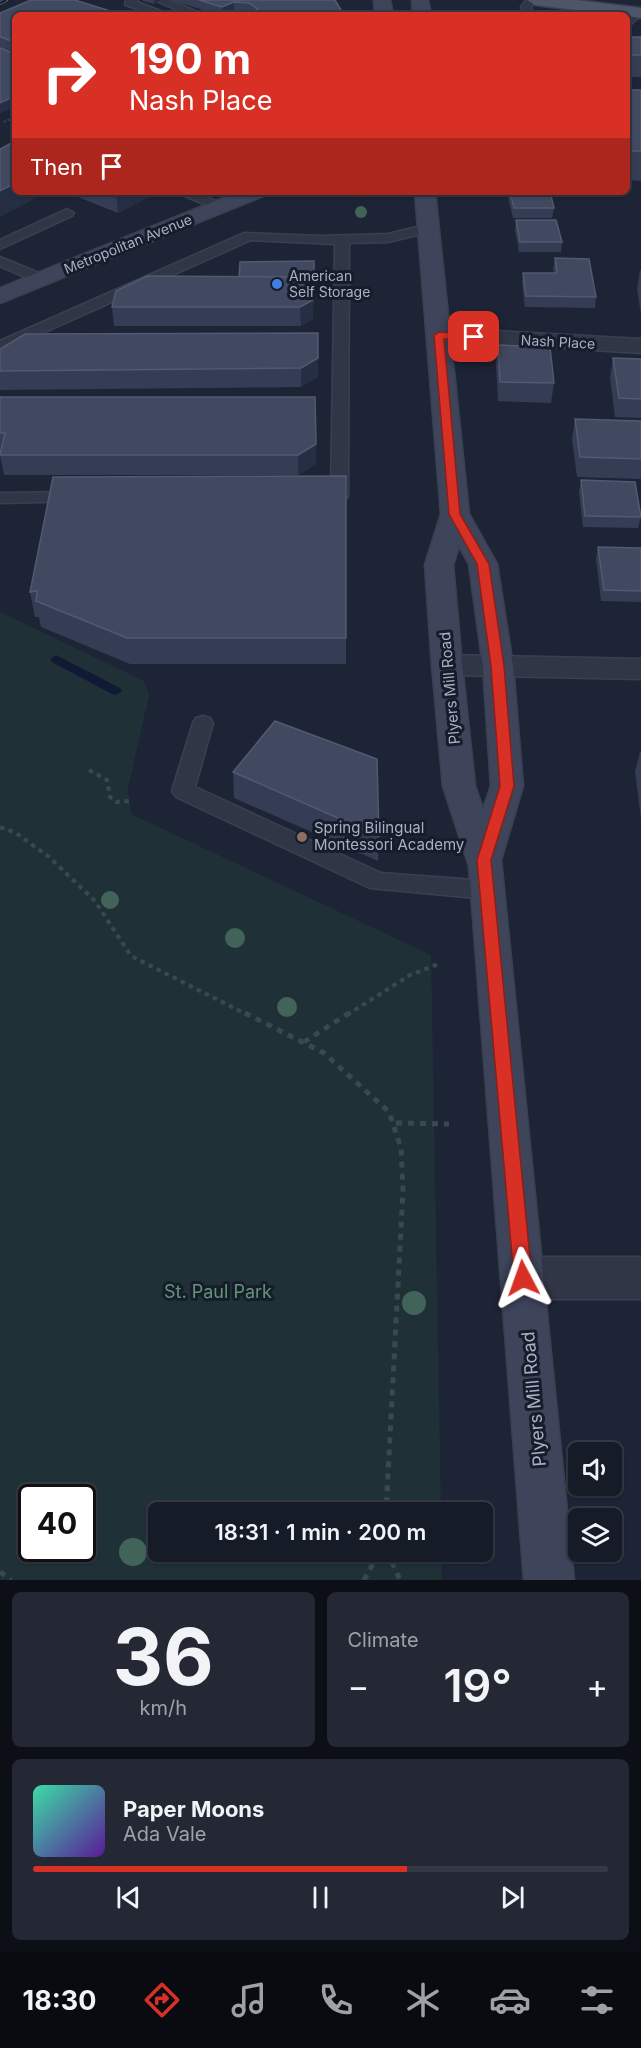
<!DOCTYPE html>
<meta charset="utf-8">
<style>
body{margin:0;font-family:Inter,sans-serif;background:#232834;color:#f1f3f6;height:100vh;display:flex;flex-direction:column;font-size:22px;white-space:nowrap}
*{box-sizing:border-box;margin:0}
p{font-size:20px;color:#9ea1a8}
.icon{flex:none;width:33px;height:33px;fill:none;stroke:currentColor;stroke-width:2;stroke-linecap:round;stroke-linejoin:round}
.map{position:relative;height:1580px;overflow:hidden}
.drawer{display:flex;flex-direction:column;gap:12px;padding:12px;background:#0c0f16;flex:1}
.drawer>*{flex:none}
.hud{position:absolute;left:12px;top:12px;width:618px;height:183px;border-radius:9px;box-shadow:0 2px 4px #0004,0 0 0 2px #353945;background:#d93025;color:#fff;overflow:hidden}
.fabs{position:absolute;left:568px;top:1442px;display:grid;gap:12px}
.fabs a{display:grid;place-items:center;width:54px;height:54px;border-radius:9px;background:#161b28;box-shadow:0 2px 4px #0004,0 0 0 2px #353945;font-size:30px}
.speed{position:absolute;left:18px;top:1484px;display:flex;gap:12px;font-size:30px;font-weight:700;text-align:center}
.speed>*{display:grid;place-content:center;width:78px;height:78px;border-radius:50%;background:#161b28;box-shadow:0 2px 4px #0004,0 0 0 2px #353945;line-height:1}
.speed .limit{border:3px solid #111;border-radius:9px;background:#fff;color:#111}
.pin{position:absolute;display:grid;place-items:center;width:51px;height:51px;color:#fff;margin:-26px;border-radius:12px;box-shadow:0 3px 9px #0006}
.me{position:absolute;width:66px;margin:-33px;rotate:356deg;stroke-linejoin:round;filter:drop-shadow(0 0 4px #0008)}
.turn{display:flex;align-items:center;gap:21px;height:126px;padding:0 18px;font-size:27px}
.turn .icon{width:78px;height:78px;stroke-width:2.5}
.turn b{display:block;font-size:42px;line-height:51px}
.then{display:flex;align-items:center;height:57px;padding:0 18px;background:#0003;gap:12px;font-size:22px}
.big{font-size:45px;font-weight:600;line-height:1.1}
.drawer .tile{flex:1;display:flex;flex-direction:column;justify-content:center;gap:9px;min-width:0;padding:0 21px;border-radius:9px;background:#232834}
.drawer .dial{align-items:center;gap:0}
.dial b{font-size:78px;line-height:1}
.song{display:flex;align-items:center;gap:18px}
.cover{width:72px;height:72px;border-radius:9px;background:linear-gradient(135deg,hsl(160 70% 55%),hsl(270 70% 35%))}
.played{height:6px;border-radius:3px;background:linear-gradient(90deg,#d93025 65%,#353945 65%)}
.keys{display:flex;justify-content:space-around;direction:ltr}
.heat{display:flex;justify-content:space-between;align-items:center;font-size:33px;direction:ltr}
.drawer .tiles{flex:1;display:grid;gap:12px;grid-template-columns:1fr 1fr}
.tile:last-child{grid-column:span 2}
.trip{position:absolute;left:148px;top:1502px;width:345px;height:60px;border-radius:9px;background:#161b28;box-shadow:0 2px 4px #0004,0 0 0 2px #353945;font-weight:600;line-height:60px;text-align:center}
.tabs{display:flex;height:96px;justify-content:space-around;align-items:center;background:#090b10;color:#9ea1a8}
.tabs .icon{width:42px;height:42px}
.tabs .on{color:#d93025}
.tabs b{font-size:27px;color:#f1f3f6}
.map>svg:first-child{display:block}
</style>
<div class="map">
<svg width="641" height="1580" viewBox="0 0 641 1580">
<rect width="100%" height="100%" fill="#1d2436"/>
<path fill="#1f3137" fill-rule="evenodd" d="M0 612 144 681 149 695 128 789 131 814 431 955 441 1512H159V1551H441L442 1580H0ZM32 1497H82V1548H32Z"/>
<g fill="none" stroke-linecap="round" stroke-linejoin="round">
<path fill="#111a34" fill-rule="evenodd" d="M56 655 120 688 122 691 116 695 112 694 52 662 50 659Z"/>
<defs>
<g id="lane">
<path d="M126 0H138L137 2 171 15H155L125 5Z"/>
<path d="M154 0H169L205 15H190Z"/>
<path d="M526 0H536L531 7 534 15H524L521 7Z"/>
<path d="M633 11H641V15L627 28V18Z"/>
<path d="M175 192H194L228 206 226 209H216Z"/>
<path d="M67 209 74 213 72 216 0 249V240Z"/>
<path d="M429 224 436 228 434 231 388 242 349 243 348 496 345 500 334 501 325 496 331 492 335 244 251 240 0 352V341L244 233 322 236 388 234Z"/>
<path d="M0 257 46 276 48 279 46 282H36L0 266Z"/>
<path d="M77 492 83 493 86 497 83 501 0 503V493Z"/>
<path d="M203 716 210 718 213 723 195 787 381 873 487 881 495 884 498 890 495 896 487 899 370 888 176 797 172 791 193 723 196 718Z"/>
</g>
<g id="street">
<path d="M439 328 641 339V353L431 340 427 335 431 330Z"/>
<path d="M447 655 641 659V679L447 675 436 672 432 665 436 658Z"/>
<path d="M523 1257H641V1299H523L508 1293 501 1278 508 1263Z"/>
</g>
<g id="secondary">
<path d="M374 0H390L393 15H375Z"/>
<path d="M412 0H428L431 15H413Z"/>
<path d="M238 192H266L263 196 0 303V288Z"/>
<path d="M415 192H435L469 514 497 564 513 666 523 786 501 860 574 1580H524L469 866 443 786 432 665 425 565 441 514ZM459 546 469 564 483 666 491 786 483 809 475 786 462 665 453 565Z"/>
</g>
<path id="primary" d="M527 0H576L641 8V18L535 5Z"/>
</defs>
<use href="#lane" stroke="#3a4050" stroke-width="3"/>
<use href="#street" stroke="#3a4050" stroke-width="3"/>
<use href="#secondary" stroke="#3a4050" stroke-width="3"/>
<use href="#primary" stroke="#3a4050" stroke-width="3"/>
<path stroke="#384a50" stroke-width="2" stroke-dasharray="2 2" stroke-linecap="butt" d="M4 122 15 117"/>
<g stroke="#384a50" stroke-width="4" stroke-dasharray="4.5 4.5" stroke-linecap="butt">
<path d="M89 770 107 780 110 797 116 802 129 801"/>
<path d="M0 827 16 833 49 857 95 901 131 956 248 1015"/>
<path d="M347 1015 410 975 441 963"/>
</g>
<g stroke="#384a50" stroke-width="5" stroke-dasharray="6 6" stroke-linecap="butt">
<path d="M245 1013 324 1053 389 1112 401 1148 403 1191 386 1512"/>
<path d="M304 1042 349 1013"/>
<path d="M396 1123 449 1124"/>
<path d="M387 1551 400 1580"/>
<path d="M0 1572 11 1580"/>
<path d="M364 1580 380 1551"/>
</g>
<use href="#lane" fill="#313647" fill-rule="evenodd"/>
<use href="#street" fill="#313647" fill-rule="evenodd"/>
<use href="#secondary" fill="#3e445a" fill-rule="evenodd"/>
<use href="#primary" fill="#4e5567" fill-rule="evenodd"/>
<defs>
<path id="rail" d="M0 3 6 0"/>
</defs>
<use href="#rail" stroke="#52596f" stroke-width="4"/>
<use href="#rail" stroke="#171c2b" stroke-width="2" stroke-dasharray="8" stroke-linecap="butt"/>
</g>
<g fill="#426359">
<circle cx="361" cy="212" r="6"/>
<circle cx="110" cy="900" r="9"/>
<circle cx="235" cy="938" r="10"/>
<circle cx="287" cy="1007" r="10"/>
<circle cx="414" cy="1303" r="12"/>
<circle cx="133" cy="1552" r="14"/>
</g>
<g fill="#353d54">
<path d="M143 0H161L154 4 143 1Z"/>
<path d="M170 0H335L251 12 250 11H234L225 15H220Z"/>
<path d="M0 13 15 15V106L0 113Z"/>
<path d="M641 37V77H627V38Z"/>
<path d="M627 90H641V181L627 180Z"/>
<path d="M65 192H148L149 197 118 213Z"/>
<path d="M509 192H550L554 208 552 218H513L508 197Z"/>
<path d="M516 220 562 242 561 252H519L515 230Z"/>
<path d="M555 258 596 297 595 308 525 307 522 283 523 273H554L553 269Z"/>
<path d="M314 261 313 319 301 326H114L112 307 239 277Z"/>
<path d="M640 270H641V315L637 289Z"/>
<path d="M318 333V377L301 387 0 390V349Z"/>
<path d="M498 345 554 383 551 403 498 401 496 364Z"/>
<path d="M613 358 641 359V418L615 417 610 378Z"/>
<path d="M0 397H315L316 464 298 475H4L0 455 1 452H0Z"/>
<path d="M575 419 641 421V479L577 477 572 439Z"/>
<path d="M53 477 346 638V664H130L41 627 39 617H35L30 592Z"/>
<path d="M581 480 641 517 638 528 583 527 579 491Z"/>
<path d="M598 547 641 548V602L601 601 596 558Z"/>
<path d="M640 752H641V819L635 771Z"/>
<path d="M233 772 379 836 378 861 234 798Z"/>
</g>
<g fill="#262e43">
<path d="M154 0H161L154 4Z"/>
<path d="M234 2V11L223 15 222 7Z"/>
<path d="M15 96V106L0 113V103Z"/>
<path d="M15 183V192H47L0 217V191Z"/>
<path d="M116 192H148L149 197 118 213Z"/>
<path d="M314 277 313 319 301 326 300 307Z"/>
<path d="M318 333V377L301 387V368Z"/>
<path d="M316 444V464L298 475V455Z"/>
</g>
<g fill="#414960" stroke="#525970" stroke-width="1.5">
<path d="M31 0H75L123 15H15V42L0 37V13Z"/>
<path d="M199 0H335L341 10 342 15H246L258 9 249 3 234 2 222 7Z"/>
<path d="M555 11 582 15H552Z"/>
<path d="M631 37H641V55H627V38Z"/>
<path d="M0 48 15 54V96L0 103Z"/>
<path d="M627 90H641V151H630L627 135Z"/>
<path d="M15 141V183L0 191V149Z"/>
<path d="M510 192H550L554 208H514Z"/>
<path d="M516 220H556L562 242H520Z"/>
<path d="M555 258 589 259 596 297 526 296 523 273H557Z"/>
<path d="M314 261V277H239L240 262Z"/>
<path d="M147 276 314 277 313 300 300 307H112L116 291Z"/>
<path d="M318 333V358L301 368 0 371V349L25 334Z"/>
<path d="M498 345 550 347 554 383 500 382Z"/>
<path d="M613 358 641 359V399L619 398Z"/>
<path d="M0 397H315L316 444 298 455H0L5 433H0Z"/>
<path d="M575 419 641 421V459L580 457Z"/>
<path d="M346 476V638H127L36 601 37 591 30 592 53 477Z"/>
<path d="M581 480 635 482 641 517 585 516Z"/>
<path d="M598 547 641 548V591L604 590Z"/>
<path d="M275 721 377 759 379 836 233 772Z"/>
</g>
<path fill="#d93025" stroke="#8d1f18" stroke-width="1.5" d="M439 332 474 334 479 337 474 340 444 339 460 514 489 564 504 666 514 786 491 860 532 1278 529 1284 523 1287 517 1284 514 1278 477 860 500 786 491 666 477 564 449 514 434 335Z"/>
<circle fill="#3f7fe0" stroke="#171c2b" stroke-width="2" cx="277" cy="284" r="6"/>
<circle fill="#8d6e63" stroke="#171c2b" stroke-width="2" cx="302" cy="837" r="6"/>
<g text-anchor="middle" stroke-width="6" stroke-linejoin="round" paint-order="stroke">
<g font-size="14" fill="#aab0c5" stroke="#171c2b">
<text transform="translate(128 244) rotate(-22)" y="5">Metropolitan Avenue</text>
<text transform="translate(558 342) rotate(3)" y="5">Nash Place</text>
</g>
<g font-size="14" fill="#aab0c5" stroke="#171c2b" text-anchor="start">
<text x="289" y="281">American<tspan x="289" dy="16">Self Storage</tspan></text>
</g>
<g font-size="15" fill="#aab0c5" stroke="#171c2b">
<text transform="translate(450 688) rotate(-95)" y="5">Plyers Mill Road</text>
</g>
<g font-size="15" fill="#aab0c5" stroke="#171c2b" text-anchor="start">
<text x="314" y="833">Spring Bilingual<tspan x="314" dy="17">Montessori Academy</tspan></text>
</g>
<g font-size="18" fill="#619676" stroke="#171c2b">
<text x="218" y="1298">St. Paul Park</text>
</g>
<g font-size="18" fill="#aab0c5" stroke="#171c2b">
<text transform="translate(534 1399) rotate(-95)" y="6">Plyers Mill Road</text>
</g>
</g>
</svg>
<div class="fabs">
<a><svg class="icon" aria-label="sound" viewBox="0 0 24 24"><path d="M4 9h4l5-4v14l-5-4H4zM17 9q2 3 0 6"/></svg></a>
<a><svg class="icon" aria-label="layers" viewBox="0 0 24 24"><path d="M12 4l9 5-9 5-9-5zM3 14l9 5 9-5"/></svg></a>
</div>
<div class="speed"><div class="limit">40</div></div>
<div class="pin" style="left:474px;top:337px;background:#d93025"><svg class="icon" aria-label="arrive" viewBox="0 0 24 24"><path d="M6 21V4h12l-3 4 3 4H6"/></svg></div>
<svg class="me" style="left:523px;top:1278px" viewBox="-20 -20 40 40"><path d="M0-17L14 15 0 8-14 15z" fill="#d93025" stroke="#fff" stroke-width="4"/></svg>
<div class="trip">18:31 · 1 min · 200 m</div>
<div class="hud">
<div class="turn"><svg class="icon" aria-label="right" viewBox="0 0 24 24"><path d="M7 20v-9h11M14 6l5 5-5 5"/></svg><div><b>190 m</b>Nash Place</div></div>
<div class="then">Then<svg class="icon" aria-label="arrive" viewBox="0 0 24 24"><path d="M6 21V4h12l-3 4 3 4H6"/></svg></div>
</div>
</div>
<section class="drawer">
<div class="tiles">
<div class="tile dial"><b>36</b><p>km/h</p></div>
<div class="tile"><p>Climate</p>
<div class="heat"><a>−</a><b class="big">19°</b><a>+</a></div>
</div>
<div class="tile">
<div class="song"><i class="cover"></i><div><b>Paper Moons</b><p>Ada Vale</p></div></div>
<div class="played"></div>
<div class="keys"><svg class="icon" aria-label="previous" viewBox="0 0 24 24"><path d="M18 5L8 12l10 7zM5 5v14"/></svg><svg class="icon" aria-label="pause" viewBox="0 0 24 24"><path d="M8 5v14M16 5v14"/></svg><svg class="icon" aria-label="next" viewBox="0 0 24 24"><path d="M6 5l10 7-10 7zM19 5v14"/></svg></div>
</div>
</div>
</section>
<nav class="tabs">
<b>18:30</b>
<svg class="icon on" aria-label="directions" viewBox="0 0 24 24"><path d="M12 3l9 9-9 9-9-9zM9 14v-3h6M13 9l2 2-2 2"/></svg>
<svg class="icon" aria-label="music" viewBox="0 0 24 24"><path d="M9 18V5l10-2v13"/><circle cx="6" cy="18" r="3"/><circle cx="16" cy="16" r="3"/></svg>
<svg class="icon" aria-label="phone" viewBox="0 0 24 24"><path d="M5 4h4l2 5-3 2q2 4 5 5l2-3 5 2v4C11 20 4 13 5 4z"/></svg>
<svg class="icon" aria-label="climate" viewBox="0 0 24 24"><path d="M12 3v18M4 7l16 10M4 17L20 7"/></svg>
<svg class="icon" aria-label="car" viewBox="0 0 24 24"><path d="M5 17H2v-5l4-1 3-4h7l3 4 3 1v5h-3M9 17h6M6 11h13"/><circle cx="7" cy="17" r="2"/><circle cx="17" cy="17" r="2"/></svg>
<svg class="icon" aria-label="filters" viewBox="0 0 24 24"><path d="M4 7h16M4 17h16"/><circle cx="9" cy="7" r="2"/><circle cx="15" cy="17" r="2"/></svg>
</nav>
